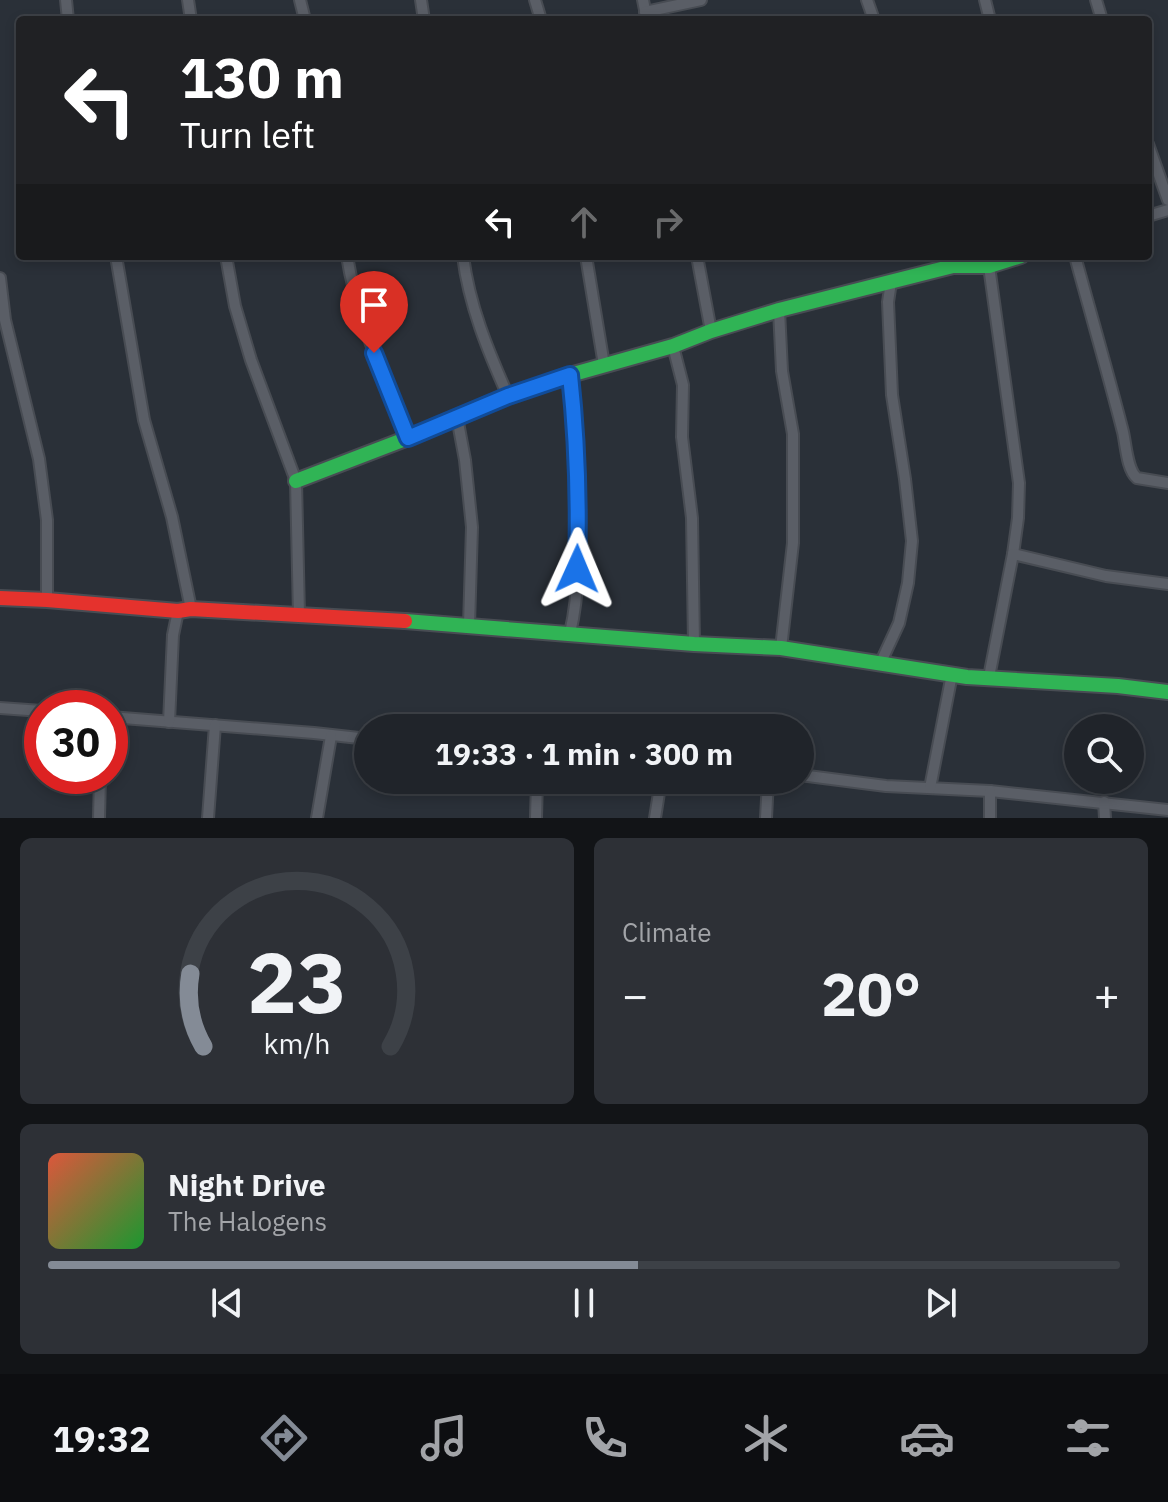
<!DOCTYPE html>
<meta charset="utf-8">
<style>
body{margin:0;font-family:"IBM Plex Sans",sans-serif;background:#2d3036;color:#f1f3f6;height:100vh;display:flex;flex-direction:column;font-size:30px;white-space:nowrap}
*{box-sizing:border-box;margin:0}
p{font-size:26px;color:#a2a4a8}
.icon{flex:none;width:44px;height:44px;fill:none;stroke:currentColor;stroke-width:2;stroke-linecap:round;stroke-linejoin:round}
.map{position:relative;height:818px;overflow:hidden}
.sheet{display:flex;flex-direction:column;gap:20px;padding:20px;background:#121417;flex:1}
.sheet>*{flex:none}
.banner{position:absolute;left:16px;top:16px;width:1136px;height:244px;border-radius:8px;box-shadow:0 4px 12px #0003,0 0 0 2px #3d4147;background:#202124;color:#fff;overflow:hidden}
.tools{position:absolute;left:1064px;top:714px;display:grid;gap:16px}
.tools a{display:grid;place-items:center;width:80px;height:80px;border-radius:50%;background:#20242a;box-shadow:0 4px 12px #0003,0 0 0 2px #3d4147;font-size:40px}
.speed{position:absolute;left:24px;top:690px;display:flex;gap:16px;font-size:40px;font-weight:700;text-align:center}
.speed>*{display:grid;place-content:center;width:104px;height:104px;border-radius:50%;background:#20242a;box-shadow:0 4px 12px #0003,0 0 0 2px #3d4147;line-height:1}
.speed .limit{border:12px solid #d22;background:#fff;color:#111}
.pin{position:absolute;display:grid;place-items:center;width:68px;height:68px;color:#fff;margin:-82px -34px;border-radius:50% 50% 50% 0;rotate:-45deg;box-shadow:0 0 8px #0007}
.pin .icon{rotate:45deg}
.me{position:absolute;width:88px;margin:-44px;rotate:1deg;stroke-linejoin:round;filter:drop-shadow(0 0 6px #0008)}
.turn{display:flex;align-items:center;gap:28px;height:168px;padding:0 32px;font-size:36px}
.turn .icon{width:104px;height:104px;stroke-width:2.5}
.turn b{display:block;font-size:56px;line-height:68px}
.lanes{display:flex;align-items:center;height:76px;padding:0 32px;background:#0003;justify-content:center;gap:40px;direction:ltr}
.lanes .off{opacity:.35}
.big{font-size:60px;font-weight:700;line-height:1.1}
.sheet .tile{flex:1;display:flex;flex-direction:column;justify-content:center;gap:12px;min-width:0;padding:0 28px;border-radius:12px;background:#2d3036}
.sheet .dial{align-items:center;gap:0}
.dial svg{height:208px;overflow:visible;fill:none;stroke:#3d4147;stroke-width:7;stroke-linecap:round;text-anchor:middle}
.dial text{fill:#f1f3f6;stroke:none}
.song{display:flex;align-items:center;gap:24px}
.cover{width:96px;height:96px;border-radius:12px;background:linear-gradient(135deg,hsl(10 70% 55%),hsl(130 70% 35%))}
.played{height:8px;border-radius:4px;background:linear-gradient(90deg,#848b96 55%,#3d4147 55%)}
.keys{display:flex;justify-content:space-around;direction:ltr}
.heat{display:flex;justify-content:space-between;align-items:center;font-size:44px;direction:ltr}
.sheet .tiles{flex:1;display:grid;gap:20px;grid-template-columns:1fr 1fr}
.tile:last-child{grid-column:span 2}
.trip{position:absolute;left:354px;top:714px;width:460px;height:80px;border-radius:40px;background:#20242a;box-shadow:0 4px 12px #0003,0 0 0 2px #3d4147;font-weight:700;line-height:80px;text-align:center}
.menu{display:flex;height:128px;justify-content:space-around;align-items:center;background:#0d0e11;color:#a2a4a8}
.menu .icon{width:56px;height:56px}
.menu .selected{color:#848b96}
.menu b{font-size:36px;color:#f1f3f6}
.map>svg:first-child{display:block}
</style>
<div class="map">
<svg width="1168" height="818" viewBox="0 0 1168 818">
<rect width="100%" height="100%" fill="#2a3038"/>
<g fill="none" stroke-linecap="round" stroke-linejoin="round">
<defs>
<g id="street">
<path d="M66 0 68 20"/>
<path d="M188 0 191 20"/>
<path d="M300 0 305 20"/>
<path d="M421 0 424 20"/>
<path d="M535 0 541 20"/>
<path d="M643 0 647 20"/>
<path d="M867 0 874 20"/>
<path d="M985 0 990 20"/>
<path d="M1096 0 1102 20"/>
<path d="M645 12 701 0"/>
<path d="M1148 144 1168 200"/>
<path d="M1148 216 1168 210"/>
<path d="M116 256 144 420 172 517 191 609"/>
<path d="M226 256 235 306 251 360 296 481 299 615"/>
<path d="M347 256C357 319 385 379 408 438"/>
<path d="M463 256C469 305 488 351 508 396"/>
<path d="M586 256 604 365"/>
<path d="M697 256 711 331"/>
<path d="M1075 256C1091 315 1108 373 1123 432 1126 445 1127 470 1137 478L1168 483"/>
<path d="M989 266 1019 483 1018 518 1013 554"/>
<path d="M0 278 5 320 39 459 47 520V600"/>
<path d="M779 310 782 371 793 434V543L781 648"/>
<path d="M673 346 683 385 682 437 692 518 694 644"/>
<path d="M570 375C574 414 575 453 576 492 578 538 581 588 570 633"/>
<path d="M457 417 465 460 472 527 469 625"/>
<path d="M881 662 899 623 908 583 912 541 905 479 892 395 888 302 891 282"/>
<path d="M989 677 1013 554 1106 576 1168 584"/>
<path d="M0 708 42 711"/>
<path d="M110 717 314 733 368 739"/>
<path d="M169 722 173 635 178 611"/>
<path d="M800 775 886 786 990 791 1168 810"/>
<path d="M930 788 952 674"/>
<path d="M990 791V818"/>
<path d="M1104 802 1105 818"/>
<path d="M99 818 100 776"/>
<path d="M208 818 215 725"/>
<path d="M317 818 331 736"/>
<path d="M536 818 537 780"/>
<path d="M655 818 661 780"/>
<path d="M766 818 768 780"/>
</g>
<g id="fast">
<path d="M296 481 408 438 508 396 570 375 673 346 711 331 779 310 953 266H989L1021 256"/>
<path d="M405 621 694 644 781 648 967 677 1118 686 1168 692"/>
</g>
<path id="jam" d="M0 598 47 600 178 611 191 609 405 621"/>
</defs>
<use href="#street" stroke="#484c53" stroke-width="14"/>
<use href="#fast" stroke="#484c53" stroke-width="18"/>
<use href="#jam" stroke="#484c53" stroke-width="18"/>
<use href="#street" stroke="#5a5e66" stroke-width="10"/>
<use href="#fast" stroke="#30b455" stroke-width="14"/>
<use href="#jam" stroke="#e5322d" stroke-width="14"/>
</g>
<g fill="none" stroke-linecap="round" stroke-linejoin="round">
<defs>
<path id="route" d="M374 353 408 438 508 396 570 375C577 439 579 504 577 569"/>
</defs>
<use href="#route" stroke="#114b97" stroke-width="20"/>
<use href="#route" stroke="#1a73e8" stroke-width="14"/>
</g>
</svg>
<div class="tools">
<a><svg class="icon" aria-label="search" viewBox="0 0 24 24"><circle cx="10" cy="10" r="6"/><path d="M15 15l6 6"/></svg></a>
</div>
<div class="speed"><div class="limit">30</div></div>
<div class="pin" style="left:374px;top:353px;background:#d93025"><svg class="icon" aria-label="arrive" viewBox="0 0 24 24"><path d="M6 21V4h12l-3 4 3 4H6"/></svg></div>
<svg class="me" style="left:577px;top:569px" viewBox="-20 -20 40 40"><path d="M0-17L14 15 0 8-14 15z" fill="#1a73e8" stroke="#fff" stroke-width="4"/></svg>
<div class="trip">19:33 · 1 min · 300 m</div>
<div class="banner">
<div class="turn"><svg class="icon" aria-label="left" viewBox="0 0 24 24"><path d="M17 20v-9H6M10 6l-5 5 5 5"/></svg><div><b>130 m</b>Turn left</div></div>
<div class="lanes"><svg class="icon" aria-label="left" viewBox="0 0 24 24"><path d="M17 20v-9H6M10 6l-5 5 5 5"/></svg><svg class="icon off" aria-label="ahead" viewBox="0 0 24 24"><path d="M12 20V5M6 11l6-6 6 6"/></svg><svg class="icon off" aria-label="right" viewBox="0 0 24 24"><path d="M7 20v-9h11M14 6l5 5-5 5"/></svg></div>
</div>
</div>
<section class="sheet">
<div class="tiles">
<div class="tile dial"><svg viewBox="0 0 100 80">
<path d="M14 69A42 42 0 1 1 86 69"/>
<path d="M14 69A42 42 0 0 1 9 41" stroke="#848b96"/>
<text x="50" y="56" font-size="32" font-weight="700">23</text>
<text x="50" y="72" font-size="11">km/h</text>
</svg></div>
<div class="tile"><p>Climate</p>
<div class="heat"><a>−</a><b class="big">20°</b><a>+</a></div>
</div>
<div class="tile">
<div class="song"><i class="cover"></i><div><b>Night Drive</b><p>The Halogens</p></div></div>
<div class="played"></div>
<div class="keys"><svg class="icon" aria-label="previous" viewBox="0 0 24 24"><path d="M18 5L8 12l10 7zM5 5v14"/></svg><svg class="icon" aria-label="pause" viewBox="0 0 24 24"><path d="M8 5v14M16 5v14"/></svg><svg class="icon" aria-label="next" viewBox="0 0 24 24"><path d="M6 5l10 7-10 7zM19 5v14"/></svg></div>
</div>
</div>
</section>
<nav class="menu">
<b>19:32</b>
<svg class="icon selected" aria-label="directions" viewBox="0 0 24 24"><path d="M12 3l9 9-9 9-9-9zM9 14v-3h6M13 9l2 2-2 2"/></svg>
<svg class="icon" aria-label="music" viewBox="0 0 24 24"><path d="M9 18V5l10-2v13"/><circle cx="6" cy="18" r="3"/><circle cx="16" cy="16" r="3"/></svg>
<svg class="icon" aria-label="phone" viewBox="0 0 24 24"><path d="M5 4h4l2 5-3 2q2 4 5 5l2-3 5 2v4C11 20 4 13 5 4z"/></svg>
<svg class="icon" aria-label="climate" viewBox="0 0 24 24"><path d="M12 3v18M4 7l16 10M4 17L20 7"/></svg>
<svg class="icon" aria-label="car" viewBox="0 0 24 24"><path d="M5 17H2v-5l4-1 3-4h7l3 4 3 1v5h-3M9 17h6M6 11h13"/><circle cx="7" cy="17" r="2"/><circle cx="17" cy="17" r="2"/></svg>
<svg class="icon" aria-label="filters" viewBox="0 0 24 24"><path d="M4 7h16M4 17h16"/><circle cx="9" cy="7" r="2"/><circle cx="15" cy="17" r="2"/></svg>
</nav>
